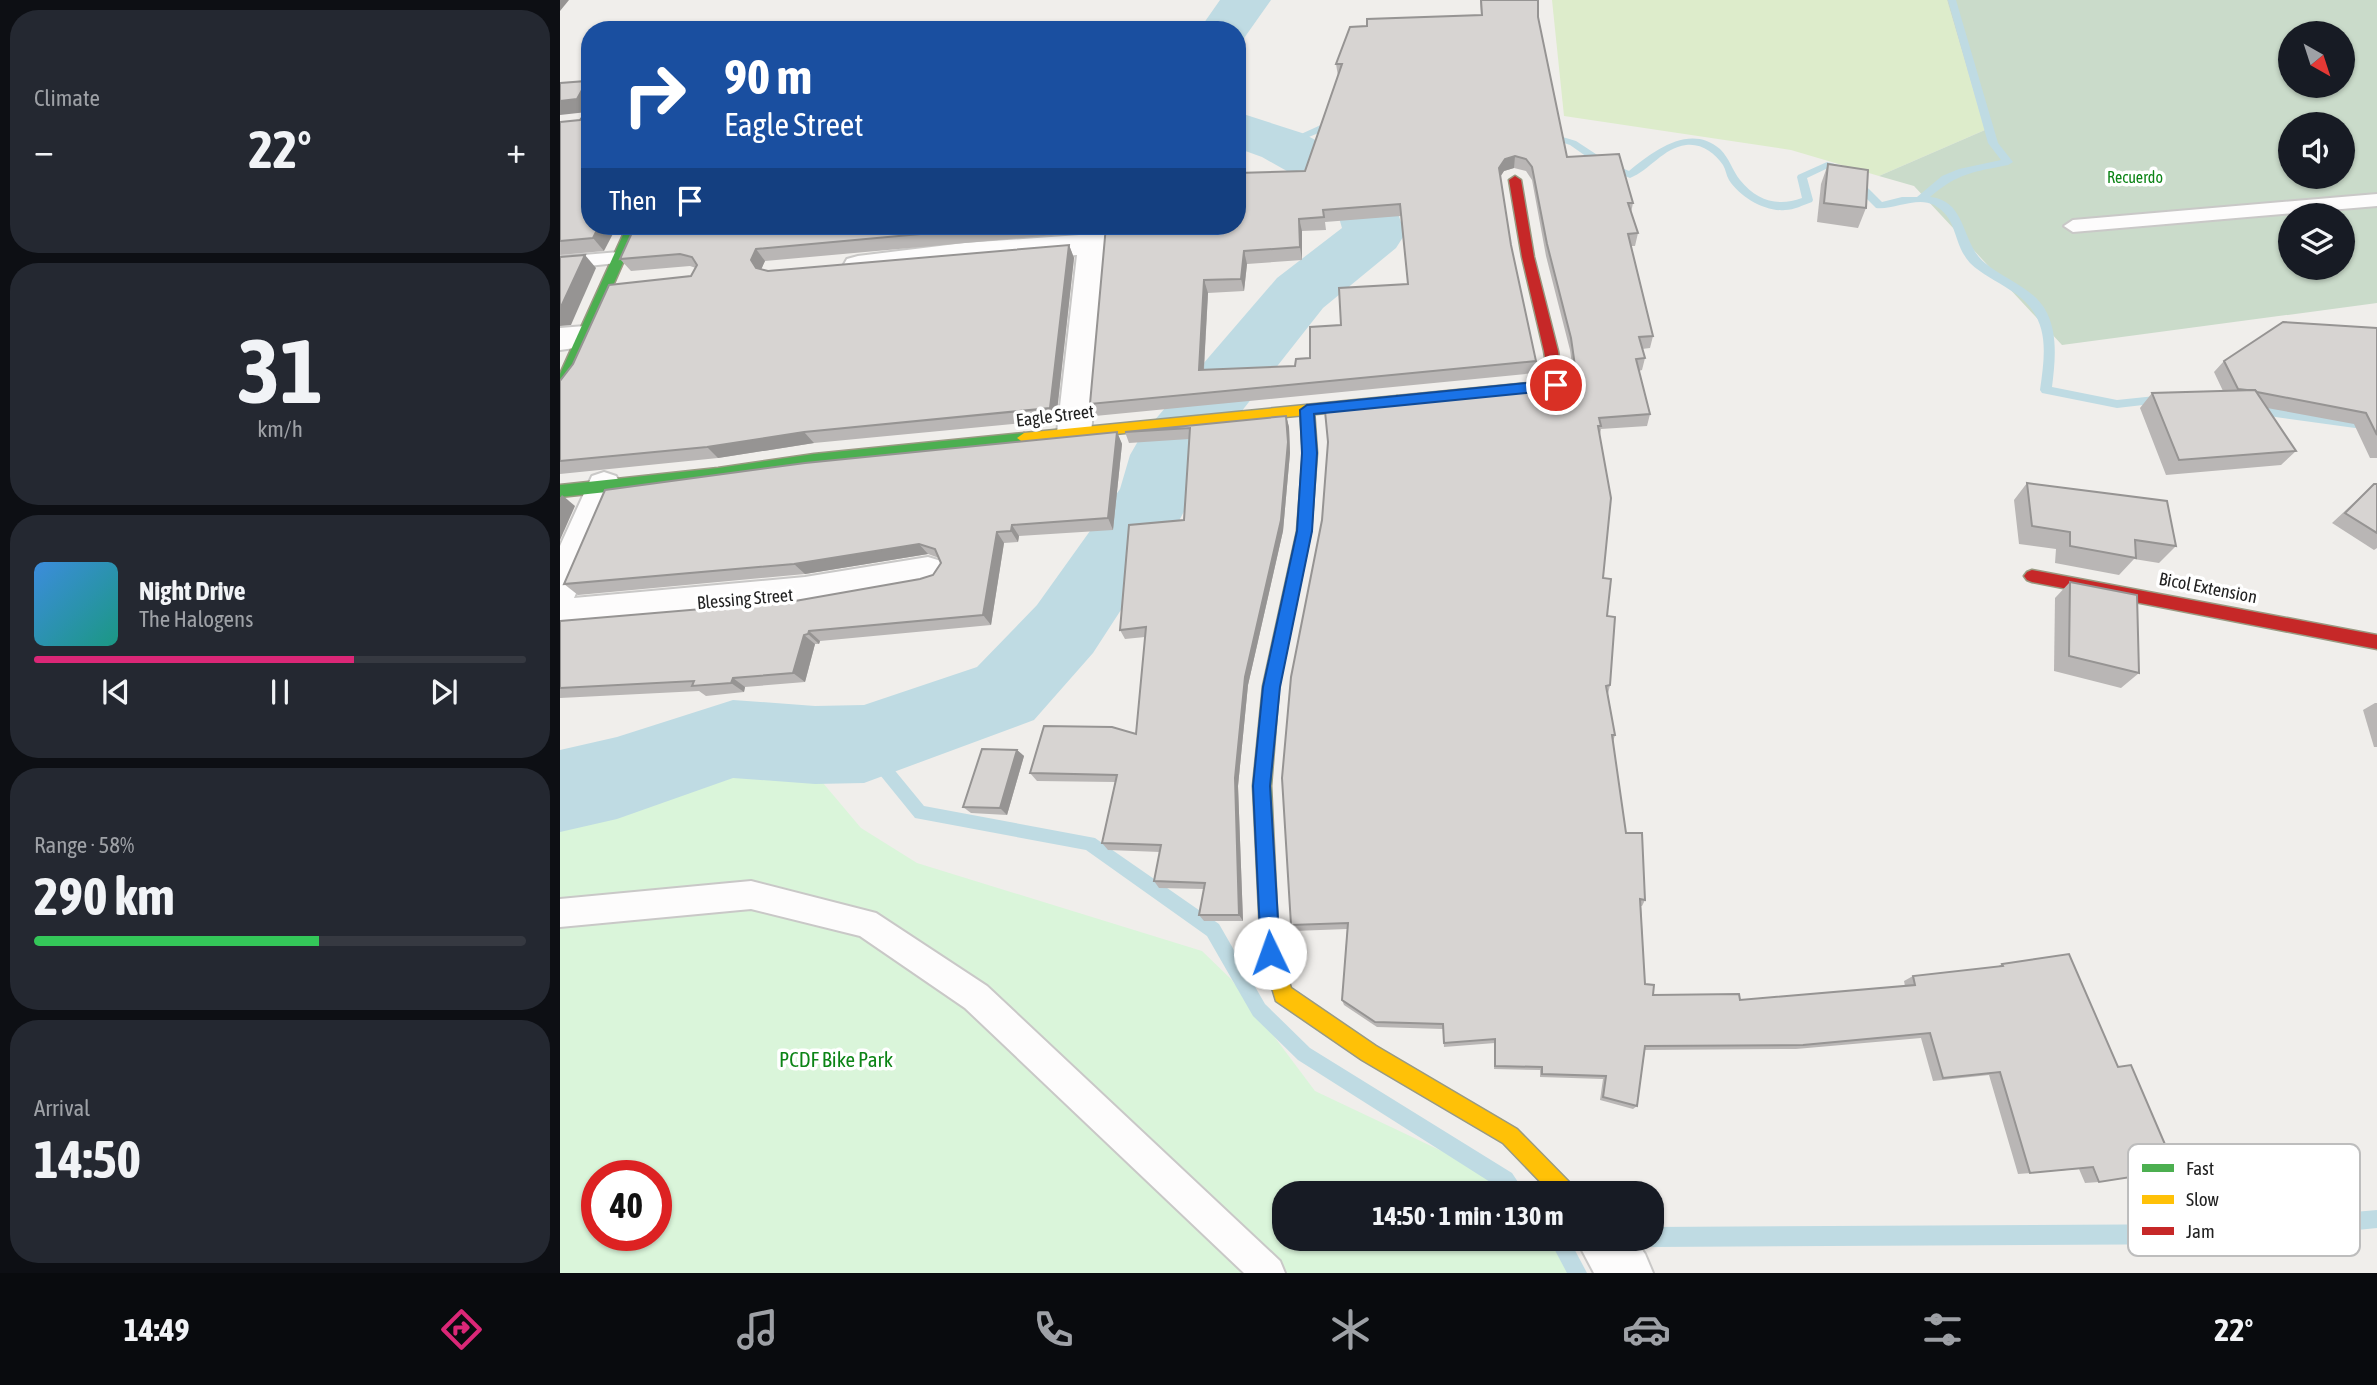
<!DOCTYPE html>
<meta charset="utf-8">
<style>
body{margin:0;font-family:"Asap Condensed",sans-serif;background:#242831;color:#f1f3f6;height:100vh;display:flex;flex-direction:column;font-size:26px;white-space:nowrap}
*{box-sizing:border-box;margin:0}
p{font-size:23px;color:#9ea1a6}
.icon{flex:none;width:38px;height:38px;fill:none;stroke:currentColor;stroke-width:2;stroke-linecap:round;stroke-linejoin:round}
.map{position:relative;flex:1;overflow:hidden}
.panel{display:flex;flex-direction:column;gap:10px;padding:10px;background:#0d0f14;width:560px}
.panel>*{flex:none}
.top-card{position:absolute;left:21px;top:21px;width:665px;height:214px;border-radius:28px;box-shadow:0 2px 5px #0004;background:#1a4fa0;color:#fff;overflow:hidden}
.needle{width:46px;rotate:141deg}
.buttons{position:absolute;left:1718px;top:21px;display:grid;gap:14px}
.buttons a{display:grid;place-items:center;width:77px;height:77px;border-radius:50%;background:#171b24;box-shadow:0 2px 5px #0004;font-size:35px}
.speed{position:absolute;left:21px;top:1160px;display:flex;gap:14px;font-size:35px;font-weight:700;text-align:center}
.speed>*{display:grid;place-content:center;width:91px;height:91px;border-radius:50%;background:#171b24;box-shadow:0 2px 5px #0004;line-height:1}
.speed .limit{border:10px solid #d22;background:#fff;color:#111}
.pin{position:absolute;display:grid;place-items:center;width:60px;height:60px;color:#fff;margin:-30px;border:4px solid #fff;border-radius:50%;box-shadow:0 2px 7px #0007}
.me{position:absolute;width:77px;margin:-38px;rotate:357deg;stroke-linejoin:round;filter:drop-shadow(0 0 5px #0008)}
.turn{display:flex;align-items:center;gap:24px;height:147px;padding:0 28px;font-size:32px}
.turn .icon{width:91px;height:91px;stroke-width:2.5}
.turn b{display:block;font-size:49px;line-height:60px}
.then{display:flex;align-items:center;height:66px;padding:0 28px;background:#0003;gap:14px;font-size:26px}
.big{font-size:52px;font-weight:700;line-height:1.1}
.panel .widget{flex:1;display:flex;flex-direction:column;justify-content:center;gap:10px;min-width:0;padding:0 24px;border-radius:28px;background:#242831}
.panel .dial{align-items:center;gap:0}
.dial b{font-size:91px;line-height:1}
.song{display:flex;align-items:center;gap:21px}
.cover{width:84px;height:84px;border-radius:10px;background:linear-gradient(135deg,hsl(210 70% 55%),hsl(170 70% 35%))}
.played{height:7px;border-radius:4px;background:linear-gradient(90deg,#db2777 65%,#363941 65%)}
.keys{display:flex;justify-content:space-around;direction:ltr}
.heat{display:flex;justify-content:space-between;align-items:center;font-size:38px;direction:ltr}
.charge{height:10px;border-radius:5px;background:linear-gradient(90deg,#34c759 58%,#363941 0)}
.trip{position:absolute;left:712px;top:1181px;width:392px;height:70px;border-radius:28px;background:#171b24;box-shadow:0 2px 5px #0004;font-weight:700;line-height:70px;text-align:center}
.menu{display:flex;height:112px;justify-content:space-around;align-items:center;background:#090b0e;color:#9ea1a6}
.menu .icon{width:49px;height:49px}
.menu .current{color:#db2777}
.menu b{font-size:32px;color:#f1f3f6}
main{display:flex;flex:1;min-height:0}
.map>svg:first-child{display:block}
</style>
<main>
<section class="panel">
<div class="widget"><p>Climate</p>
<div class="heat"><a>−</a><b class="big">22°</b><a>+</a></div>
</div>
<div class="widget dial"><b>31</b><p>km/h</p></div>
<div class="widget">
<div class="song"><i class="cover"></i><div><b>Night Drive</b><p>The Halogens</p></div></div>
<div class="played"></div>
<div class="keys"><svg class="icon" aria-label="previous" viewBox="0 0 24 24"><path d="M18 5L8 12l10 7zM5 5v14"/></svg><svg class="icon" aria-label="pause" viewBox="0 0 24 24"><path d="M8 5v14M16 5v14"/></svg><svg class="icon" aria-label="next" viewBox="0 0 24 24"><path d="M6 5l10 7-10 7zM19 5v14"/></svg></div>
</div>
<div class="widget"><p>Range · 58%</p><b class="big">290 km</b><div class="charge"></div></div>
<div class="widget"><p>Arrival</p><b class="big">14:50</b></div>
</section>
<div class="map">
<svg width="1817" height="1273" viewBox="0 0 1817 1273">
<rect width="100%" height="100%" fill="#f0eeeb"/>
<path fill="#ddeccb" d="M992 0H1387L1425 130 1319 176 1231 150 1004 116Z"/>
<path fill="#cadbca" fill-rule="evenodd" d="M1387 0H1817V303L1502 345 1354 186 1319 176 1425 130ZM1731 33H1783V86H1731ZM1731 124H1783V177H1731ZM1731 215H1783V268H1731Z"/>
<path fill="#daf5da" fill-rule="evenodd" d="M168 760 247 764 301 828 357 863 642 951 671 979 755 1091 970 1193 724 1194V1239H1008L1024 1273H0V818ZM37 1176H96V1236H37Z"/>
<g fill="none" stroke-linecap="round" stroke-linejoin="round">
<g fill="#bfdbe3" fill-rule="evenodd">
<path d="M1388 0H1396L1438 143 1453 162 1448 165C1413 172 1398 173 1370 197 1407 200 1401 244 1425 263 1445 280 1475 288 1487 313 1498 335 1495 363 1492 387L1557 400 1605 395 1609 396 1611 399 1609 402 1557 408 1482 393 1480 390C1486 348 1490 315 1450 290 1437 281 1421 274 1410 263 1392 243 1399 219 1374 205 1357 196 1334 210 1316 208L1299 191 1290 174 1268 168 1247 178 1253 200 1252 202C1243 205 1234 210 1225 210 1205 212 1180 197 1169 180 1166 175 1166 170 1163 165 1155 153 1141 143 1126 145 1103 148 1090 170 1070 178L1040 166 1010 145 981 135 986 132 1016 141 1048 162 1069 171C1093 151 1130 123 1160 149 1170 159 1172 170 1180 180 1197 201 1218 207 1242 198L1237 177 1238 175 1267 162 1298 170 1307 187 1322 202 1342 197H1357L1382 176 1399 169 1441 160 1428 143Z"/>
<path d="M776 122 781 125 779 127 768 129 725 147 717 145 763 124Z"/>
<path d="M1694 406 1817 421V431L1694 414 1688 410Z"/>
<path d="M304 737 309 739 364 806 535 838 659 924 705 1004 750 1048 952 1173 966 1194H944L938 1187 738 1060 693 1016 647 936 526 850 355 818 299 749 297 744 299 739Z"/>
<path d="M1817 1210V1228L1660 1244 1092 1247 1085 1244 1083 1239H1092V1227L1660 1224Z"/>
<path d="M989 1239H1009L1027 1273H1007Z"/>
</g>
<g fill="#bfdbe3" fill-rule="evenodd">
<path d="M660 0H711L682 41 677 42V30H639Z"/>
<path d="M677 112 742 133 821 174 829 187 845 234 836 248 763 308 640 464 631 498 620 519 533 653 474 720 304 783 255 784 173 778 57 819 0 832V750L57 737 173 700 255 706 304 705 417 667 477 605 560 489 570 455 581 436 717 278 782 228 773 197 702 157 677 148Z"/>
</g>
<defs>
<g id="lane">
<path d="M1817 194V206L1513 232 1504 226 1513 220Z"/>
<path d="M59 252 66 254 68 258 66 262 0 269V257Z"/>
<path d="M191 881 316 913 427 986 720 1261 725 1273H684L405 1008 300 936 191 909 0 927V899Z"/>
</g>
<g id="street">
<path d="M521 226H550L531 433 526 442 514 446 502 442 497 433 517 255 404 263 298 276 287 273 283 266 287 259 298 256 404 243 519 235Z"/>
<path d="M25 326 36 329 41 337 36 345 0 350V328Z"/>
<path d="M44 472 56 476 62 486 14 598 245 577 368 557 381 561 387 572 381 583 368 587 245 609 0 631V546L32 476Z"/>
<path d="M1016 1239H1074L1085 1254 1093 1273H1034Z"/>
</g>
<g id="fast">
<path d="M67 226H79L14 375 5 386 0 388V374Z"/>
<path d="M747 405 754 410 757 453 751 531 719 686 711 786 719 953 724 968 722 975 715 977 708 975 701 953 693 786 703 686 737 531 743 453 740 410Z"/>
<path d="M464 433 471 438 464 443 254 464 158 480 0 497V485L158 468 254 454Z"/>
</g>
<g id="slow">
<path d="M837 396 844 401 837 406 464 443 457 438 464 433Z"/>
<path d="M715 959 722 961 731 988 816 1046 957 1129 1014 1187 1017 1194H992L943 1143 802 1060 716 1001 706 968 708 961Z"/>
</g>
<g id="jam">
<path d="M955 176 961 180 974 257 998 351 1003 385 996 390 832 405 830 401 837 396 989 381 984 351 962 257 949 180Z"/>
<path d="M1472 570 1817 635V649L1472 582 1467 580 1464 576 1467 572Z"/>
</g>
</defs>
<use href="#lane" stroke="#c9c8c7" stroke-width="4"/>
<use href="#street" stroke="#c9c8c7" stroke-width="4"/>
<use href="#fast" stroke="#999a82" stroke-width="3"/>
<use href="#slow" stroke="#999a82" stroke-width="3"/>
<use href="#jam" stroke="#999a82" stroke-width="3"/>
<use href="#lane" fill="#fdfcfc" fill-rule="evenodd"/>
<use href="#street" fill="#fdfcfc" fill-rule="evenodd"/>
<use href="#fast" fill="#4caf50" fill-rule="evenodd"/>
<use href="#slow" fill="#ffc107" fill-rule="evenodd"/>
<use href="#jam" fill="#c62828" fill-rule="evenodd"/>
</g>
<g fill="#b9b6b5" fill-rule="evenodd">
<path d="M920 0H978V17L1007 157 1073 203 1071 213 1078 233 1075 246H1071L1093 336 1090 348 1082 349 1085 358 1082 370 1079 371 1090 414 1087 426 1041 429 1040 435 1043 578 1047 616 1050 685 1048 694 1055 735 1053 742 1066 833 1085 900 1082 906H1081L1085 984 1093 995 1180 1000 1345 986 1344 981 1353 976 1437 967 1442 964 1509 954 1539 1182 1525 1183 1519 1169 1458 1174 1429 1075 1373 1081 1361 1038 1236 1049 1085 1050 1077 1106 1073 1109 1040 1100 1043 1079 980 1077V1070L934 1069 935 1043 884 1047 883 1029 817 1027 784 1005 782 1000 787 929 734 931 731 925 998 388 1012 382 1014 378 1010 350 986 256 972 180 966 171 954 168 944 171 940 177 951 245 976 361 975 373 535 416 530 404 745 171 778 76 776 64 921 15ZM841 216 848 284 781 325 750 358 735 366 644 370 648 293 684 291 687 264 742 260V231L766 230 765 222Z"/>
<path d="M20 120 44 251 0 255V122Z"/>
<path d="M1268 164 1306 208 1298 228 1257 222 1261 184Z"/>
<path d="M75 226H520L517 233 205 261 201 269 208 271 509 245 514 258 496 420 254 443 158 458 0 474V381L131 276 136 268 130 266 71 271 60 259Z"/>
<path d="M1817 328V458H1810L1794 424 1707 408 1736 451 1721 465 1606 475 1580 408 1592 393 1663 391 1654 372 1664 361Z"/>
<path d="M726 416 729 427 730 453 723 531 688 685 678 786 683 921H644L639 915 644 889 599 888 594 881 600 852 548 850 542 843 555 782 477 781 470 773 576 734 585 637 565 639 560 630 624 520 629 439 569 443 565 432Z"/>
<path d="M557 432 562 444 553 530 459 536 458 542 444 543 431 625 260 641 259 644H255L245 682 185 687 184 692 146 696 139 691 0 698V621L235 601 360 579 373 575 381 563 379 558 368 554 245 574 18 595 4 584Z"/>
<path d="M1467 483 1616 546 1599 563 1574 559 1559 575 1495 563 1496 549 1459 544 1454 500Z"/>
<path d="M1814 484H1817V548L1814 550 1772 523Z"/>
<path d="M1510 582 1579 673 1561 688 1494 671 1495 598Z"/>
<path d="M1815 703H1817V747H1814L1803 710Z"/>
<path d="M457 750 464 756 447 815 411 813 403 807Z"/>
</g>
<g fill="#969493">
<path d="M0 0H9L0 11Z"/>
<path d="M27 81 30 84V107L27 112 0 115V101Z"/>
<path d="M955 156 954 168 944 171 938 180 939 168 945 159Z"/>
<path d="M739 219 742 231V260L740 247Z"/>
<path d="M39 226H57L44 251 33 238Z"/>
<path d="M514 226H520L517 233Z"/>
<path d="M509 245 514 258 496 420 490 408Z"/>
<path d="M196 249 205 261 200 272 191 260Z"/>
<path d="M684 251 687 264 684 291 681 279Z"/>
<path d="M25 255 36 268 11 325 0 326V309Z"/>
<path d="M644 280 648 293 643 382 639 370Z"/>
<path d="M726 416 729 427 730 453 723 531 688 685 678 786 683 921 679 915 675 778 685 677Z"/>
<path d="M244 432 254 443 158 458 147 447Z"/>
<path d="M557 432 562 444 553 530 548 518Z"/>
<path d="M2 495 15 506 0 540V498Z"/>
<path d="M452 525 459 536 458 542 451 531Z"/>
<path d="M437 532 444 543 431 625 423 615Z"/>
<path d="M359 544 368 554 245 574 234 564Z"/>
<path d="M249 631 260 641 259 644 248 634Z"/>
<path d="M244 635 255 644 245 682 233 673Z"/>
<path d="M173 678 185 687 184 692 171 683Z"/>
<path d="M457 750 464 756 447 815 440 808Z"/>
</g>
<g fill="#d7d4d2" stroke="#969493" stroke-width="2" fill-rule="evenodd">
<path d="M921 0H978V17L1007 157 1059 154 1073 203H1068L1078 233 1068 234 1093 336 1079 337 1085 358 1076 359 1090 414 1039 418 1041 426H1038L1051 498 1043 578 1051 579 1047 616 1055 617 1050 685 1046 686 1055 735H1052L1066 833H1082L1085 900 1080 899 1085 984 1094 985 1093 995 1179 994 1180 1000 1355 985 1353 976 1443 966 1442 964 1509 954 1558 1067 1571 1065 1616 1170 1539 1182 1533 1167 1470 1173 1440 1072 1383 1078 1370 1033 1243 1045 1085 1046 1077 1106 1043 1097 1046 1076 982 1074V1067L935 1066V1039L884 1043 883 1024 815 1022 782 1000 788 923 731 925 722 778 731 677 762 520 768 442 765 411 998 388 1012 382 1016 373 1011 338 987 244 972 167 966 159 955 156 945 159 939 168 951 245 976 361 530 404 546 226H677V173L745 171 782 64H776L790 27 807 26V19L922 15ZM840 204 848 284 779 288 781 325 750 327V358L736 359 735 366 639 370 644 280 681 279 684 251 740 247 739 219 764 217 763 210Z"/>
<path d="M27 81 17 99 0 101V83Z"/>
<path d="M23 116H30V226H39L33 238 0 241V122L20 120Z"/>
<path d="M1268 164 1308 170 1306 208 1264 203Z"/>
<path d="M75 226H448L196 249 191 260 196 268 208 271 509 245 490 408 244 432 147 447 0 461V381L13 364 49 285 131 276 137 265 132 257 120 254 60 259Z"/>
<path d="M25 255 0 309V257Z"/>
<path d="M1723 322 1817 328V435L1806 413 1697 392 1695 390H1687L1678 389 1664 361Z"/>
<path d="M1695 390 1736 451 1619 460 1592 393Z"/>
<path d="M726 416 728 442 721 520 685 677 675 778 679 915H639L645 883 594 881 601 845 542 843 557 775 470 773 484 726 552 727 576 734 586 627 560 630 569 525 624 520 630 428 565 432Z"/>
<path d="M557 432 548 518 452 525 451 531 437 532 423 615 249 631 248 634 244 635 233 673 173 678 171 683 132 686 134 681 0 688V621L235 601 360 579 373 575 381 563 375 549 359 544 234 564 4 584 45 490 245 463Z"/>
<path d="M1467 483 1607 501 1616 546 1575 540 1576 558 1510 546V532L1472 526Z"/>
<path d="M1814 484H1817V533L1785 513Z"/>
<path d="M1510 582 1577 595 1579 673 1509 656Z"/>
<path d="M422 749 457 750 440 808 403 807Z"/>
</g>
<path fill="#1a73e8" stroke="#114b97" stroke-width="2" d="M996 380 1003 385 996 390 754 414 757 453 752 531 720 687 710 786 720 953 717 960 710 963 704 960 701 953 693 786 703 687 737 531 742 453 740 410 747 405Z"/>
<g text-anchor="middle" stroke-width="7" stroke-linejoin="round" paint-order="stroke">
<g font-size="16" fill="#0c8416" stroke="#fff">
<text x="1575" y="183">Recuerdo</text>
</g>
<g font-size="18" fill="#222" stroke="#fff">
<text transform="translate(495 416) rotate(-7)" y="6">Eagle Street</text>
<text transform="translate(1648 588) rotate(11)" y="6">Bicol Extension</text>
<text transform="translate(185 599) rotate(-5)" y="6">Blessing Street</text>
</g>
<g font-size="21" fill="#0c8416" stroke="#fff">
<text x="276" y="1067">PCDF Bike Park</text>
</g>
</g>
<rect x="1568" y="1144" width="232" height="112" rx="10" fill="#fff" stroke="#bdbdbd" stroke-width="2"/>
<rect x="1582" y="1164" width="32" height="8" fill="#4caf50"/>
<rect x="1582" y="1195" width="32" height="9" fill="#ffc107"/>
<rect x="1582" y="1227" width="32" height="8" fill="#c62828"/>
<g font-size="19" fill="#222">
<text x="1626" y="1175">Fast</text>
<text x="1626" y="1206">Slow</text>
<text x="1626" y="1238">Jam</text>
</g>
</svg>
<div class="buttons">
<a><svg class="needle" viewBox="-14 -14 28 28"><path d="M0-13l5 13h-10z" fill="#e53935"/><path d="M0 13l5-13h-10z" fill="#9ea1a6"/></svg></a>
<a><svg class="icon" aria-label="sound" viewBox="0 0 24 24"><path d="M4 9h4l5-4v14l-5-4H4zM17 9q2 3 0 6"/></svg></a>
<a><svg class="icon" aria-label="layers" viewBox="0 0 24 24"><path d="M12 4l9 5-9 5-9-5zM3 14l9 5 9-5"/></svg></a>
</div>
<div class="speed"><div class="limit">40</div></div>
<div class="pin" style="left:996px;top:385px;background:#d93025"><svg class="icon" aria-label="arrive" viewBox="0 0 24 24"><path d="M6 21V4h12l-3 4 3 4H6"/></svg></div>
<svg class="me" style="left:710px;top:953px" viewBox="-20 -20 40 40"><circle r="19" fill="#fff"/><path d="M0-13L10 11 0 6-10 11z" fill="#1a73e8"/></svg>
<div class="trip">14:50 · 1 min · 130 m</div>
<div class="top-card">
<div class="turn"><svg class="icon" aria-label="right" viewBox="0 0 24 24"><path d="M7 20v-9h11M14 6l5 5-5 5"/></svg><div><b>90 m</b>Eagle Street</div></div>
<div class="then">Then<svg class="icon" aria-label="arrive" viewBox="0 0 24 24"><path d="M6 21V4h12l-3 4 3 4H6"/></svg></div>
</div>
</div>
</main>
<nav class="menu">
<b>14:49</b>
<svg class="icon current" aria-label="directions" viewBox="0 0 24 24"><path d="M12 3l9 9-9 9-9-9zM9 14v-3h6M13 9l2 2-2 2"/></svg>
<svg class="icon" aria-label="music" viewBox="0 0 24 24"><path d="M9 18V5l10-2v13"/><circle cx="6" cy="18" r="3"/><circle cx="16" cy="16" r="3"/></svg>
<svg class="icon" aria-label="phone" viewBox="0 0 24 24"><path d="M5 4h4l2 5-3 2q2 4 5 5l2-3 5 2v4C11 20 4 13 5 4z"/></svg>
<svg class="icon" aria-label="climate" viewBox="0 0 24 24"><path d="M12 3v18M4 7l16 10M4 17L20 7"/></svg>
<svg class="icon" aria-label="car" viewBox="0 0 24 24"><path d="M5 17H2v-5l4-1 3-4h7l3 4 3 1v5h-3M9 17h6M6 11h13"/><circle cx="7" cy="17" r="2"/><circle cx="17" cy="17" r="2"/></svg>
<svg class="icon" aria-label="filters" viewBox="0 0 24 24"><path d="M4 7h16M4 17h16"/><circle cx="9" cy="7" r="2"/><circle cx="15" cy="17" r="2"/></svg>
<b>22°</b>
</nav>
